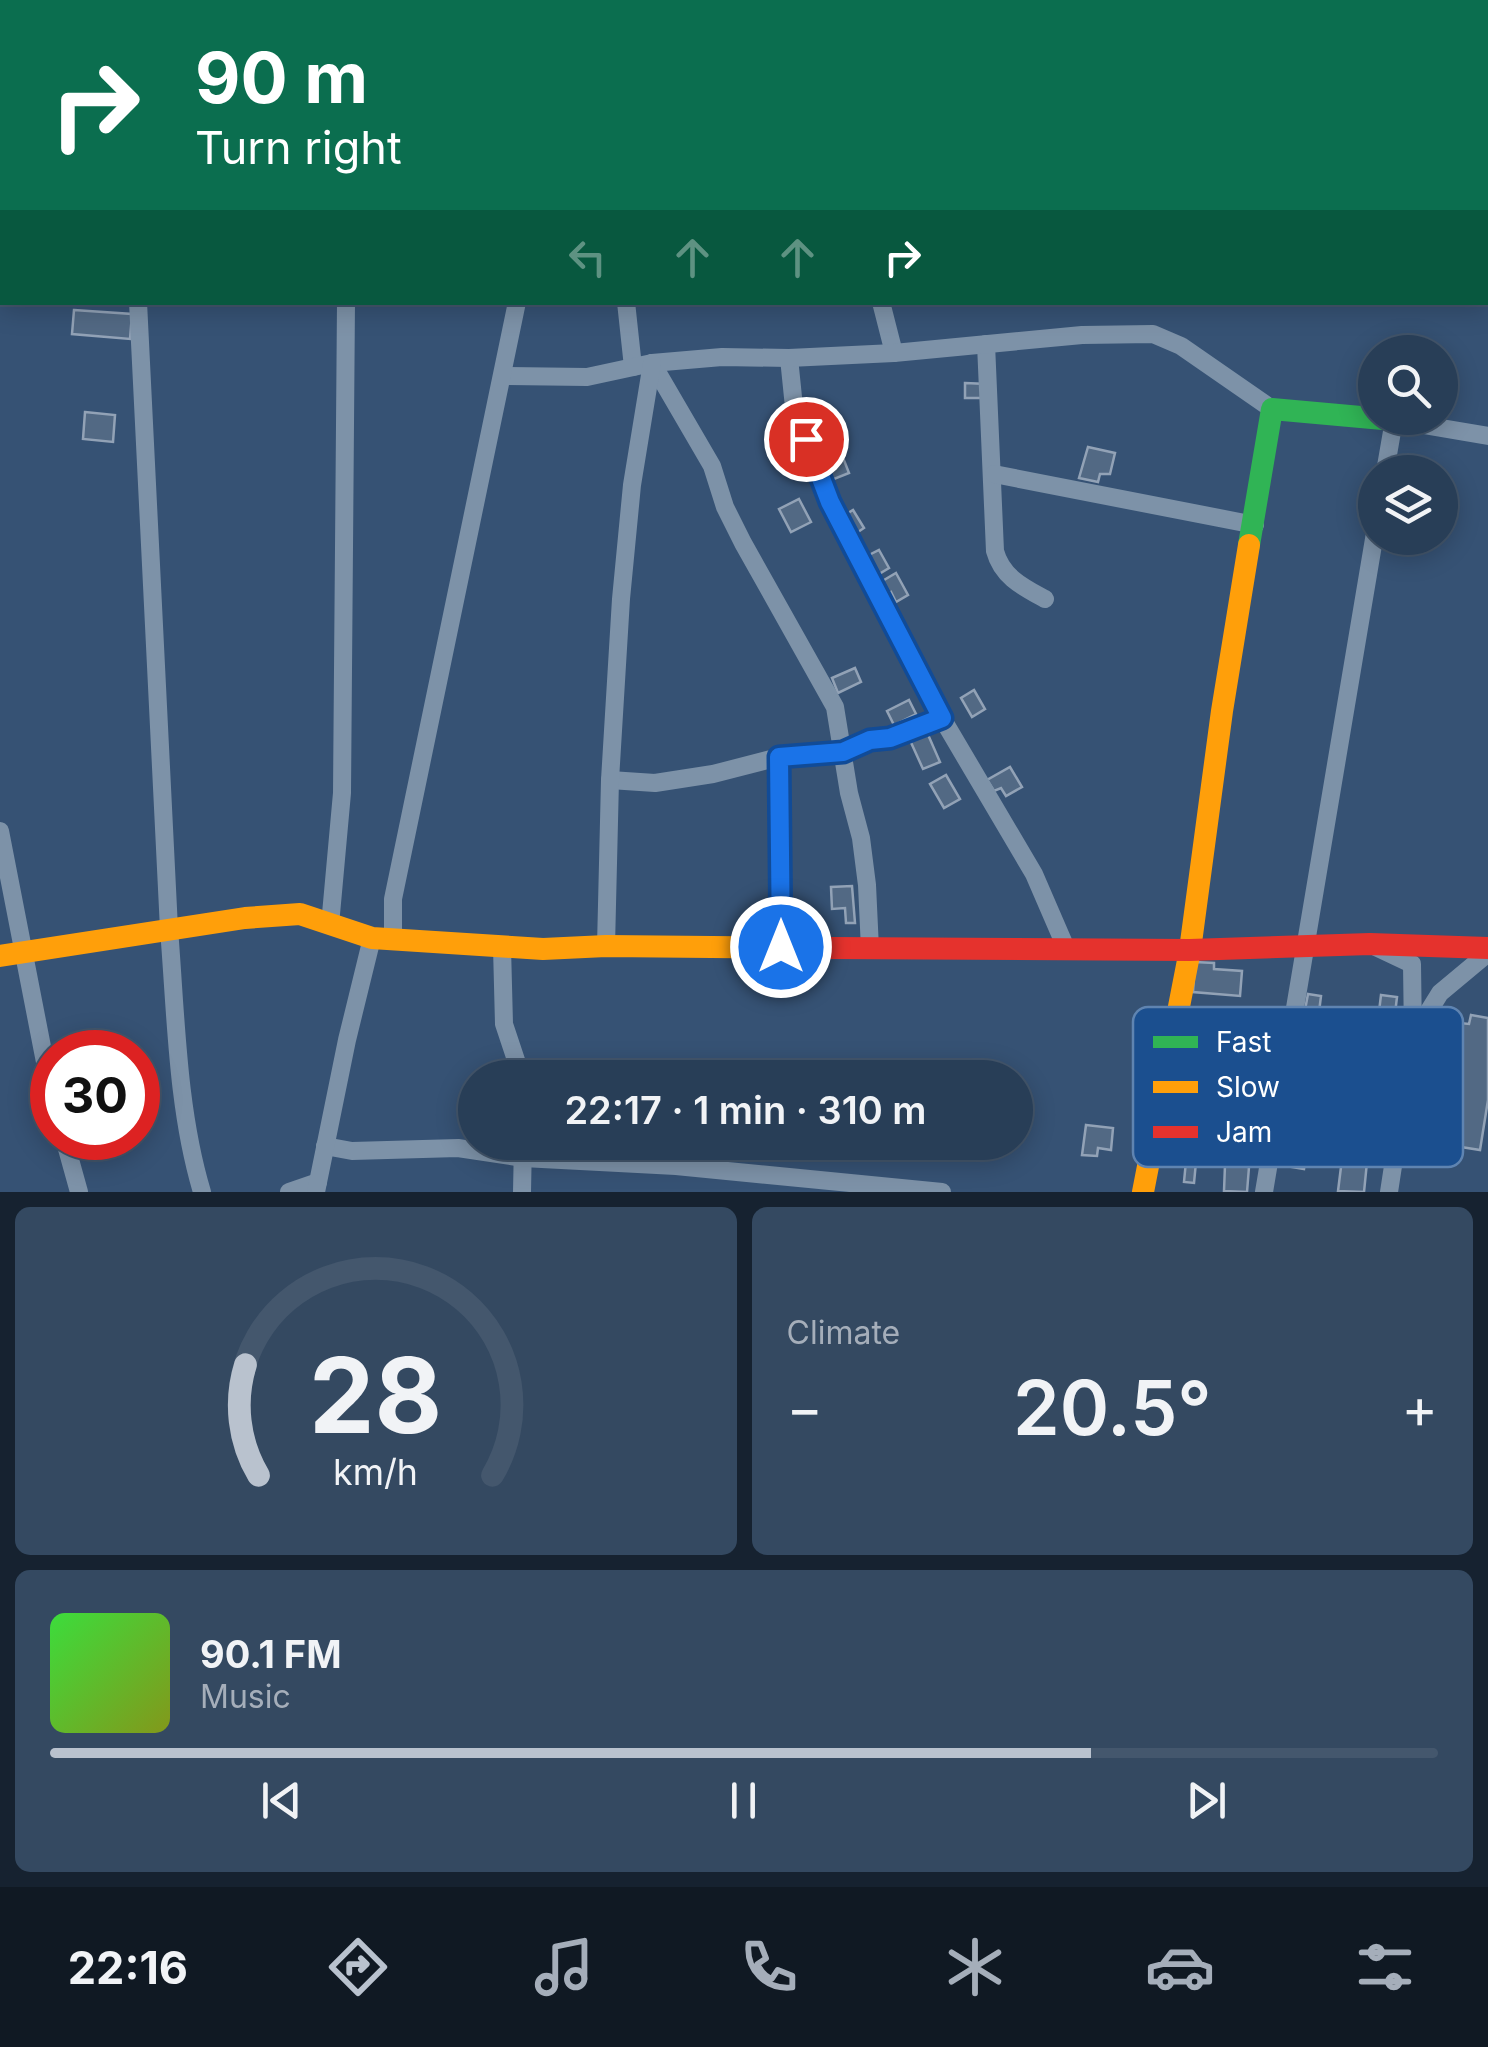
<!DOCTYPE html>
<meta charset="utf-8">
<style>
body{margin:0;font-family:Inter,sans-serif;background:#344961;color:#f1f3f6;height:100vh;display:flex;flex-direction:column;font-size:38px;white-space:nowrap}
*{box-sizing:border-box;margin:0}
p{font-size:32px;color:#a5aeba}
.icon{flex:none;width:55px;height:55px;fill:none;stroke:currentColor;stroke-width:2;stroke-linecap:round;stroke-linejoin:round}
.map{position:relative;height:1192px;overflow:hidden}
.side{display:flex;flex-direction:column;gap:15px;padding:15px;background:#162230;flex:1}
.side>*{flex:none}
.top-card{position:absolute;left:0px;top:0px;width:1490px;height:305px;box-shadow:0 5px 25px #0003,0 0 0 2px #44576d;background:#0b6e4f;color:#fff;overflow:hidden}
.buttons{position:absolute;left:1358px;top:335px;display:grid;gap:20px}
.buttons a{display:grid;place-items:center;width:100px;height:100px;border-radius:50%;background:#283e57;box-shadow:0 5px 25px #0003,0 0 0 2px #44576d;font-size:50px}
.speed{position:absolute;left:30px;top:1030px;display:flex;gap:20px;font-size:50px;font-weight:700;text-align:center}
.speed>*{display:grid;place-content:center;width:130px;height:130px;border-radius:50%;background:#283e57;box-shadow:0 5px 25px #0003,0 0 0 2px #44576d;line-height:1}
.speed .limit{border:15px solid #d22;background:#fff;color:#111}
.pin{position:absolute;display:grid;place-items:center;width:85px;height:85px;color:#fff;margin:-42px;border:5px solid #fff;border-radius:50%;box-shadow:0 2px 10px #0007}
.me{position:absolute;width:110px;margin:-55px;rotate:0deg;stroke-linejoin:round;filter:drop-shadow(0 0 8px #0008)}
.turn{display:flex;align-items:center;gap:35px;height:210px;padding:0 30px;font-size:45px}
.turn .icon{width:130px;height:130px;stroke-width:2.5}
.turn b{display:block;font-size:70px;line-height:85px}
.lanes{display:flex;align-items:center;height:95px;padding:0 30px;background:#0003;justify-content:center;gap:50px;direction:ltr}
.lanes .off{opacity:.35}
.big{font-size:75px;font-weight:600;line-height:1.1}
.side .tile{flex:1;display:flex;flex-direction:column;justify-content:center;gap:15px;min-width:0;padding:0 35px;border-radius:15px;background:#344961}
.side .dial{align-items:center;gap:0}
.dial svg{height:260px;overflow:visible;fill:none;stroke:#44576d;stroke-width:7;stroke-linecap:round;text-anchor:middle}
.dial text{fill:#f1f3f6;stroke:none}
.song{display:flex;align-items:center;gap:30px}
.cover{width:120px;height:120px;border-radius:15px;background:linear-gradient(135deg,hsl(120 70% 55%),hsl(70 70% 35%))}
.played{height:10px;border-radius:5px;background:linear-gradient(90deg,#b9c2ce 75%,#44576d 75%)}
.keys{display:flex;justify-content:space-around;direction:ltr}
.heat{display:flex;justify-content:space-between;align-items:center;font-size:55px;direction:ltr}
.side .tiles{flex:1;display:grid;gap:15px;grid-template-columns:1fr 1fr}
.tile:last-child{grid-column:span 2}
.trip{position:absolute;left:458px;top:1060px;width:575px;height:100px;border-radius:50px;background:#283e57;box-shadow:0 5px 25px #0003,0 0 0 2px #44576d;font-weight:600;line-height:100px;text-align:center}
.dock{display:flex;height:160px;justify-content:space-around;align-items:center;background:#101923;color:#a5aeba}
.dock .icon{width:70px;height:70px}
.dock .current{color:#b9c2ce}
.dock b{font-size:45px;color:#f1f3f6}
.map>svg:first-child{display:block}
</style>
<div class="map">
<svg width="1488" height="1192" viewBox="0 0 1488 1192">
<rect width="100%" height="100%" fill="#365274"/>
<g fill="#526984" stroke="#92a2b6" stroke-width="2.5">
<path d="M74 310 132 314 130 339 72 334Z"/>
<path d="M965 383 987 384V398H965Z"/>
<path d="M85 412 115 415 113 442 83 439Z"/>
<path d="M1088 447 1115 453 1110 474H1100L1098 482 1079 478Z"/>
<path d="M840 450 849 473 829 481 819 458Z"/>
<path d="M799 499 811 522 791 532 779 509Z"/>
<path d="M853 510 864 528 852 536 840 518Z"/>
<path d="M879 550 889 568 879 574 869 555Z"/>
<path d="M896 573 908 595 896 602 891 592 885 595 879 583Z"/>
<path d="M855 668 861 682 838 693 832 678Z"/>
<path d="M974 690 985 709 972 717 961 698Z"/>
<path d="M909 700 916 714 894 725 887 711Z"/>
<path d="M926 730 940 762 923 769 909 738Z"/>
<path d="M1010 767 1022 787 1006 796 1001 788 994 791 987 780Z"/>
<path d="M946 775 960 799 944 808 930 784Z"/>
<path d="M852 886 855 923H846L845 908 832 909 831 887Z"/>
<path d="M1195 962 1214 963V969L1242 971 1240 996 1193 992Z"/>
<path d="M1308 994 1321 996 1319 1012 1305 1010Z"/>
<path d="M1381 995 1397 997 1394 1022 1378 1020Z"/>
<path d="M1471 1015 1488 1018V1100L1480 1150 1436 1143 1450 1058 1429 1055 1433 1028 1458 1032 1460 1023 1469 1024Z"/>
<path d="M1086 1125 1113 1128 1111 1150 1098 1148 1097 1156 1082 1155Z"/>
<path d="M1285 1136 1308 1140 1304 1169 1280 1165Z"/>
<path d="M1342 1159 1367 1162 1364 1192 1338 1191Z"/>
<path d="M1186 1161 1196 1162 1194 1183 1184 1182Z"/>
<path d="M1225 1165 1249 1167 1247 1192 1224 1191Z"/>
</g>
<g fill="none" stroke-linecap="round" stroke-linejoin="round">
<g stroke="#7d92a8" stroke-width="18">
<path d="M344 0V2"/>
<path d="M478 0V2"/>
<path d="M139 2V0"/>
<path d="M575 2V0"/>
<path d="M745 2V0"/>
<path d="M0 152 2 153"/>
<path d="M138 302 169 929C176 1015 177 1109 202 1192"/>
<path d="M626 302 633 367"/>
<path d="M881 302 894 353"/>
<path d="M986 344 995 551C1002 577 1023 587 1045 599"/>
<path d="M789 358 794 407 829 502 942 718 1034 874 1066 948"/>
<path d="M652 363 712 466 725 507 743 543 835 707 849 793 861 838 867 885 870 949"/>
<path d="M503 376 587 377 652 363 722 357 789 358 894 353 1082 335 1153 334 1181 346 1272 409"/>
<path d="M1385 472 1394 420 1488 436"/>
<path d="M994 474 1255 525"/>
<path d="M779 757 781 947"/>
<path d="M610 780 655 783 713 774 779 757 843 752 870 740 890 738 942 718"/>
<path d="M0 831 52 1098"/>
<path d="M330 925 342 793 346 302"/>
<path d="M393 937V899L517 302"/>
<path d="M606 946 610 780 621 599 632 485 652 363"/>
<path d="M502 947 504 1024 522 1078"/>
<path d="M1376 947 1412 964 1413 1036 1389 1192"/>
<path d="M1414 1035 1440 993 1488 953"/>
<path d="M64 1138 79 1192"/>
<path d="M325 1146 352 1151 458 1148 523 1158 676 1166 942 1192"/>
<path d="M289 1192 318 1182"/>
<path d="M316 1192 347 1040 372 938"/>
<path d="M522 1192 523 1142"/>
<path d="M1264 1192 1375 533"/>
</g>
<path stroke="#30b455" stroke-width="22" d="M1249 545 1272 409 1394 420"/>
<g stroke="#ff9f0a" stroke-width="22">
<path d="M0 956 245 918 300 914 372 938 543 949 606 946 829 948"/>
<path d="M1143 1192 1190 950 1222 711 1249 545"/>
</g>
<path stroke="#e5322d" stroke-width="22" d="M829 948 1190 950 1370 944 1488 948"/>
</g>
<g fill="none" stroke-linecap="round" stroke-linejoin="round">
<defs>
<path id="route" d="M781 947 779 757 843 752 870 740 890 738 942 718 830 502 806 439"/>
</defs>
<use href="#route" stroke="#114b97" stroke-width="25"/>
<use href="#route" stroke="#1a73e8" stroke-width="18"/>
</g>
<rect x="1133" y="1007" width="330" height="160" rx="15" fill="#1b4f8f" stroke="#5f84b1" stroke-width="2.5"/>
<rect x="1153" y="1036" width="45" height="12" fill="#30b455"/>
<rect x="1153" y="1081" width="45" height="12" fill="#ff9f0a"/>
<rect x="1153" y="1126" width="45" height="12" fill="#e5322d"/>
<g font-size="28" fill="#fff">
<text x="1216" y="1052">Fast</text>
<text x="1216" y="1097">Slow</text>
<text x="1216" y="1142">Jam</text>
</g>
</svg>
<div class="buttons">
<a><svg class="icon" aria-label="search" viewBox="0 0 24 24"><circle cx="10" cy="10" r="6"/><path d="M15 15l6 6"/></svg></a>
<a><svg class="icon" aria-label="layers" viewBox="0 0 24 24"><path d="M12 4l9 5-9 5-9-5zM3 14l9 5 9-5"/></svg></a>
</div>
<div class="speed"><div class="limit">30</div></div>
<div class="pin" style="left:806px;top:439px;background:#d93025"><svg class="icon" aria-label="arrive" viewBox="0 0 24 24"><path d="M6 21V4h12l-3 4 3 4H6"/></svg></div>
<svg class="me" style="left:781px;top:947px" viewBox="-20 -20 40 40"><circle r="17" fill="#1a73e8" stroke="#fff" stroke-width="3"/><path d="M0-11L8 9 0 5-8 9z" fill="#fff"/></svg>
<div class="trip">22:17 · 1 min · 310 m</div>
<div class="top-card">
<div class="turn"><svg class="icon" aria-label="right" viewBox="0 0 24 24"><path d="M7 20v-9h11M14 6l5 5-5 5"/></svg><div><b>90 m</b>Turn right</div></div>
<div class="lanes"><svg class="icon off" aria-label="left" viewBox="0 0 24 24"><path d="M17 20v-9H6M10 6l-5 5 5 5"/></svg><svg class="icon off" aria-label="ahead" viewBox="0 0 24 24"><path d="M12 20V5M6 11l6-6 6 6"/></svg><svg class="icon off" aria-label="ahead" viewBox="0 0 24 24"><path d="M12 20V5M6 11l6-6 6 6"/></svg><svg class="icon" aria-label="right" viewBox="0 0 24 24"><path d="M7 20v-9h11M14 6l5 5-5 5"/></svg></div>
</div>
</div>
<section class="side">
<div class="tiles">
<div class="tile dial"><svg viewBox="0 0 100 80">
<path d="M14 69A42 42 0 1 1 86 69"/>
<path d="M14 69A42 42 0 0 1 10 35" stroke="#b9c2ce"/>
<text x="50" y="56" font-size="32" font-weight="700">28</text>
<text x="50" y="72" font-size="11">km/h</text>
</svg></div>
<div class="tile"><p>Climate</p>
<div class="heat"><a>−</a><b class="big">20.5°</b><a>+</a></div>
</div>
<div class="tile">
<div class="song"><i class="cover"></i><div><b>90.1 FM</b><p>Music</p></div></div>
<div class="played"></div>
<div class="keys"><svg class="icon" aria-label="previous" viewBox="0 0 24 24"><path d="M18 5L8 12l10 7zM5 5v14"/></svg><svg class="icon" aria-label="pause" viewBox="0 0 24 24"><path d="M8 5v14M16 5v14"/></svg><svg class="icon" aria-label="next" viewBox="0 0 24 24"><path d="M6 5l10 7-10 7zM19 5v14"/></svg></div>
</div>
</div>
</section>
<nav class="dock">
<b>22:16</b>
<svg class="icon current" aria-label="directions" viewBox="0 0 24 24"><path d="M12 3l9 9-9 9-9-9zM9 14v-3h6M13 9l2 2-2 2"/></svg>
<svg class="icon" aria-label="music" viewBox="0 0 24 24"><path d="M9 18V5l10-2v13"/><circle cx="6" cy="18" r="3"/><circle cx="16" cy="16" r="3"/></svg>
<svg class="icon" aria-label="phone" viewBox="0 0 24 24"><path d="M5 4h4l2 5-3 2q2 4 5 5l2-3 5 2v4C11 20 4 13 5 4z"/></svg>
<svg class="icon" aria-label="climate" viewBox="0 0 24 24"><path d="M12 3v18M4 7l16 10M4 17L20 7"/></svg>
<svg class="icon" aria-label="car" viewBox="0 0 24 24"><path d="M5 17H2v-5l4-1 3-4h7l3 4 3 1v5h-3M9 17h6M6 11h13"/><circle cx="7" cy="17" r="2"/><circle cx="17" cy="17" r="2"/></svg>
<svg class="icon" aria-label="filters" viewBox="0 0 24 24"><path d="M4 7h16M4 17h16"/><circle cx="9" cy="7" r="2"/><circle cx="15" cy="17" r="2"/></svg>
</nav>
